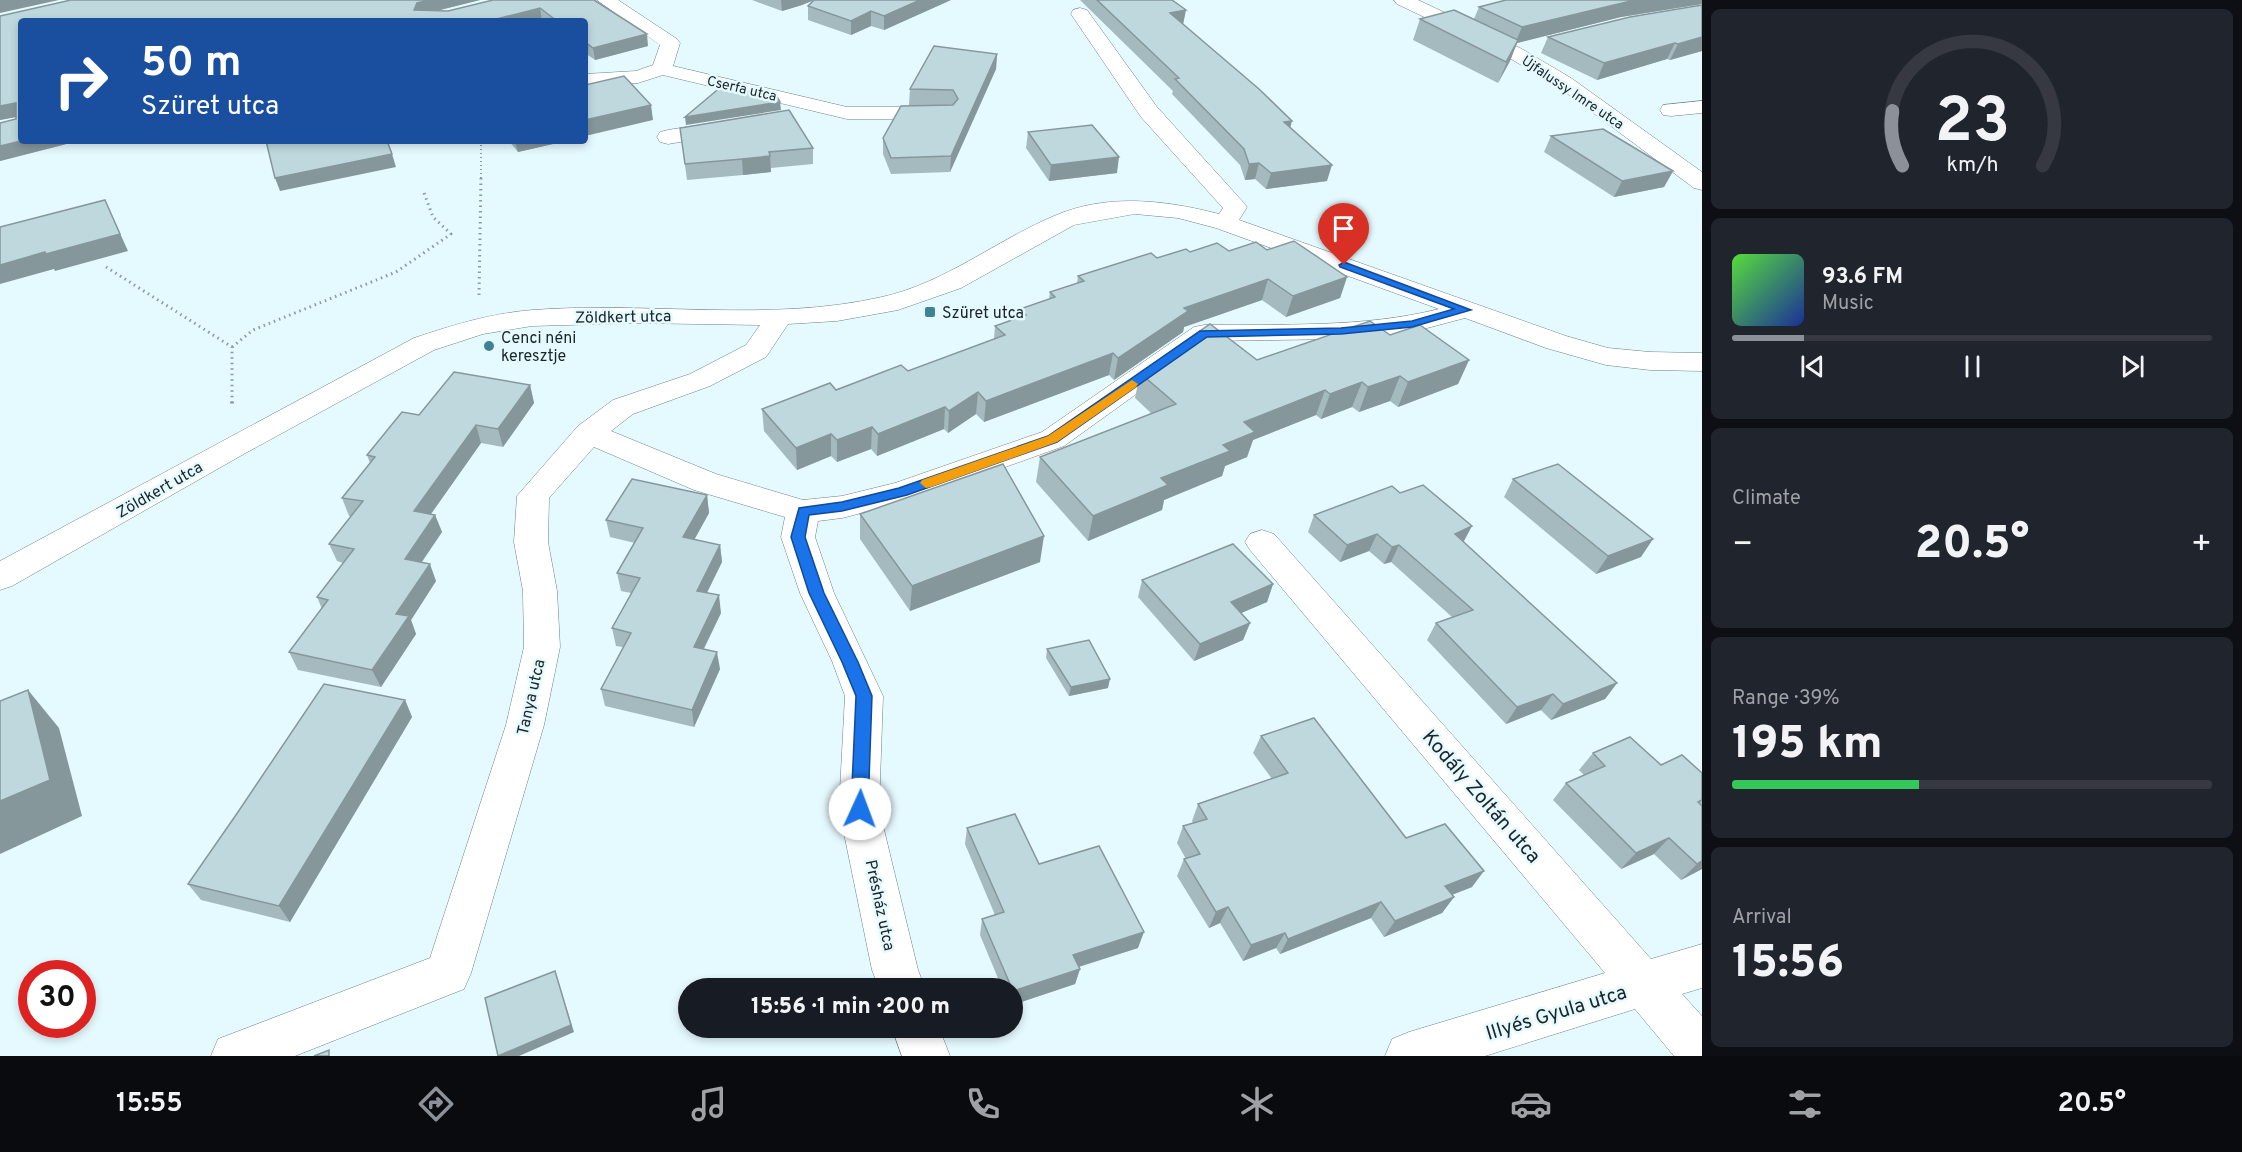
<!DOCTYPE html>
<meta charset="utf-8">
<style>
body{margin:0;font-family:Overpass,sans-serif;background:#20242c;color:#f1f3f6;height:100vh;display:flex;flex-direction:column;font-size:22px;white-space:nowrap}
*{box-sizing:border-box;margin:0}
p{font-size:20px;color:#9ea1a6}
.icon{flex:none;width:33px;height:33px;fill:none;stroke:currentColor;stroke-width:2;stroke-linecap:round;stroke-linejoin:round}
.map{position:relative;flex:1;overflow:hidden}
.panel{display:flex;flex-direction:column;gap:9px;padding:9px;background:#0d0f14;width:540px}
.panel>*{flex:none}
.banner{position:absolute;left:18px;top:18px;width:570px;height:126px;border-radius:6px;box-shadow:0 3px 9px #0003;background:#1a4fa0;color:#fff;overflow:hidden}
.speed{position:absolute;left:18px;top:960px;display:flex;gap:12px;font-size:30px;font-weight:700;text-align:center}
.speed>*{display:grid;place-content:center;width:78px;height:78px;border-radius:50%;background:#171b24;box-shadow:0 3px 9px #0003;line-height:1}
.speed .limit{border:9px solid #d22;background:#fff;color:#111}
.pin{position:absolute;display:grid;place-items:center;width:51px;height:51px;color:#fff;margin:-62px -26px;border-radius:50% 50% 50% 0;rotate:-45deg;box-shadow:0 0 6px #0007}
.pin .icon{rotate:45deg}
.me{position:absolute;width:66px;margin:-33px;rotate:2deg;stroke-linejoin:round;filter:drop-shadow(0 0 4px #0008)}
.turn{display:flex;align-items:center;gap:21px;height:126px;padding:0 24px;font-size:27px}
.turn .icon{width:78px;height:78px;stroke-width:2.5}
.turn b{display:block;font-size:42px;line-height:51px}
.big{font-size:45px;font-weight:800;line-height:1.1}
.panel .card{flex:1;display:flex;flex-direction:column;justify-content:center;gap:9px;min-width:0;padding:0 21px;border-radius:9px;background:#20242c}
.panel .dial{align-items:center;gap:0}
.dial svg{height:156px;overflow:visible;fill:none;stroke:#363941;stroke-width:7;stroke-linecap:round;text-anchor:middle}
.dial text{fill:#f1f3f6;stroke:none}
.song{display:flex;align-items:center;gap:18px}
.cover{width:72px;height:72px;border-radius:9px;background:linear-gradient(135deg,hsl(110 70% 55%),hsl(230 70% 35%))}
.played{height:6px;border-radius:3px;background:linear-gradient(90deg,#8c9099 15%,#363941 15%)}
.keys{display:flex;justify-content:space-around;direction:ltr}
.heat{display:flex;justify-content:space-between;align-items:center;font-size:33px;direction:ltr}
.charge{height:9px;border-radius:4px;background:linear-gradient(90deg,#34c759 39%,#363941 0)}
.trip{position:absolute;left:678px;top:978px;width:345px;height:60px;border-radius:30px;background:#171b24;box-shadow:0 3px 9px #0003;font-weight:800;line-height:60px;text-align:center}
.tabs{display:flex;height:96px;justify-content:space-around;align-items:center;background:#090b0e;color:#9ea1a6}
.tabs .icon{width:42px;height:42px}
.tabs .current{color:#8c9099}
.tabs b{font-size:27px;color:#f1f3f6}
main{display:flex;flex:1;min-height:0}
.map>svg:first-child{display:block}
</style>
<main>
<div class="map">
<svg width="1702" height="1056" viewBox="0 0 1702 1056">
<rect width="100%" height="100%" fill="#e5faff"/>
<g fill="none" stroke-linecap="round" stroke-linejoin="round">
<defs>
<g id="minor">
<path d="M597 0H618L677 39 680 43 673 66 847 107H941L949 108 952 113 949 118 941 119H847L663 75 638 83 585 86V74L636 71 653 65 660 45Z"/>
<path d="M1394 0H1418L1520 48 1571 78 1702 172V190L1694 188 1557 86 1506 56 1397 4Z"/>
<path d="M1080 8 1087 10 1157 107 1243 202 1247 207 1239 220 1566 336 1608 348 1650 352 1702 353V371L1650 370 1606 365 1546 348 1465 318 1412 332 1341 339 1210 341 1064 446 913 500 842 518 818 521 815 537 834 593 883 696 879 809 918 970 925 988H879L872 970 839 809 845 696 832 661 800 593 781 537 785 517 694 490 594 447 549 498 548 542 557 591 560 647 544 725 471 973 464 989 295 1056H211L218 1039 430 958 506 725 524 647 523 591 514 542 517 496 578 426 613 400 690 374 746 345 760 325 635 323 532 326 483 334 434 350 242 455 12 586 0 590V561L414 338C453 325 492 313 533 310 648 301 768 323 882 297 945 283 995 241 1054 216 1107 193 1165 200 1219 214L1223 208 1141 117 1071 14 1073 10ZM1135 214 1178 218 1216 228 1439 309C1363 328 1282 324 1204 325L1194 327 1042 432 895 483 842 496 803 500 716 474 611 431 633 414 710 386 766 357 788 324 837 321 898 310 961 288 1074 225Z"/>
<path d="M1702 101V113L1671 116 1663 115 1660 110 1663 105Z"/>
<path d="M726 121 734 123 737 128 734 133 668 144 660 142 657 137 660 132 668 130Z"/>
<path d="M1262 530 1274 534 1651 959 1702 944V988L1682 994 1702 1016V1056H1674L1635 1009 1485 1056H1385L1392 1039 1409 1032 1605 973 1250 550 1245 542 1250 534Z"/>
<path d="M892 1028H939L950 1056H902Z"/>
</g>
</defs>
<use href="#minor" stroke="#6a8187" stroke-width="1"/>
<path stroke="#8b9b9f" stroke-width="2" stroke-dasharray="1 3" stroke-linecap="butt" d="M481 178V141"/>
<g stroke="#8b9b9f" stroke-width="3" stroke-dasharray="1.5 4" stroke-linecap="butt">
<path d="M106 267 232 347V404"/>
<path d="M479 295 481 177"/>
<path d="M232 347 253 330 396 272 451 234 433 217 424 193"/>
</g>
<path stroke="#8b9b9f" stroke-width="4" stroke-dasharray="1.5 4.5" stroke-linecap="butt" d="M232 402V408"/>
<use href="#minor" fill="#fff" fill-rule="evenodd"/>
</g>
<g fill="#a4babf">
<path d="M480 0 436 11H448L594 0 648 46 595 60 585 53V21H544L542 20 21 21 78 141 0 161V123L16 119V117L0 120V16Z"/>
<path d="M752 0H814L802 5 782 11Z"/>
<path d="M951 0 884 30 871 26 851 35 808 20V6Z"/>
<path d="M1080 0H1172L1183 24 1290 128 1327 181 1266 189 1255 179 1245 180 1240 165 1172 94 1173 91Z"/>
<path d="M1702 0V4L1621 17 1517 43 1510 61 1498 83 1413 40 1420 19H1474L1479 7Z"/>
<path d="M1702 5V51L1670 60 1667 59 1597 80 1541 53 1548 37Z"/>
<path d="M997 54 996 69 950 172 891 174 883 154V138L929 105H909L910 89Z"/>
<path d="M680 128 813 148V164L771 168V172L743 175 687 180Z"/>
<path d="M1028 132 1117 173 1049 181 1026 148Z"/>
<path d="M1551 136 1673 171 1664 187 1614 197 1544 152Z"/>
<path d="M509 141H566L518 152Z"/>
<path d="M1267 250 1347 277 1340 298 1286 317 1262 300 1184 327 1183 332 1114 380 1109 375 984 422 976 414 948 433 944 429 877 456 871 449 837 462 831 456 797 470 764 431 762 409 908 371 994 339 995 326 1019 318 1020 309 1049 299 1050 292 1077 283 1078 276 1157 258 1190 252Z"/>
<path d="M1390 335 1469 360 1458 384 1398 407 1390 401 1359 412 1352 407 1321 419 1316 415 1253 440 1247 457 1225 466 1222 476 1164 500 1162 510 1088 541 1036 482 1040 457 1152 414 1135 398 1140 373 1257 360Z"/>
<path d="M530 385 534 403 503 447 481 443 431 514 435 515 442 532 422 562 436 581 411 620 416 634 381 687 298 670 289 652 322 609 317 597 343 563 337 561 329 544 351 516H349L342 498 370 463 367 455Z"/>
<path d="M1513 479 1641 557 1596 574 1504 497Z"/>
<path d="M1400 493 1464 542 1617 683 1605 699 1551 720 1541 710 1506 724 1427 640 1436 623 1452 617 1391 562 1384 564 1369 551 1340 562 1308 532 1314 515Z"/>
<path d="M707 495 709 513 694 539 720 545 722 562 707 593 721 613 704 649 720 669 694 727 605 706 601 689 623 647 616 646 612 628 631 593 621 591 617 573 635 543 610 537 606 520Z"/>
<path d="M860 514 1040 562 910 611 860 539Z"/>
<path d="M1142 580 1273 584 1267 602 1241 613 1250 623 1243 640 1194 661 1138 597Z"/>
<path d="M1047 649 1108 688 1069 696 1046 658Z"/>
<path d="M405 700 412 717 290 922 201 900 188 884Z"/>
<path d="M1261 736 1406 838 1472 887 1452 895 1454 897 1442 913 1384 937 1371 918 1280 954 1276 948 1243 961 1220 923 1209 928 1177 876 1184 859H1186L1177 843 1183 826 1193 823 1192 821 1198 804 1272 779 1253 753Z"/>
<path d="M1593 753 1702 773V869L1681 880 1654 854 1621 869 1553 800 1566 783 1584 775 1579 770Z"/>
<path d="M967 828 1039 864 1138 948 1079 967 1080 969 1075 984 1012 1005V988H1002L980 935 982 919 995 915 965 844Z"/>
</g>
<g fill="#86979b">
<path d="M0 0H59L0 13Z"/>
<path d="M430 0H480L420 15 414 10 417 3Z"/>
<path d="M781 0H814L802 5 782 11Z"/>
<path d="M920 0H951L884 30V16Z"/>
<path d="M1635 0H1702V4L1621 17 1517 43 1510 61 1498 83 1522 27Z"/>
<path d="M540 8 542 20 538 21H489Z"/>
<path d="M1186 10 1183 25 1170 13Z"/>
<path d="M871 11V26L851 35V21Z"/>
<path d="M647 34 648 46 595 60 593 48Z"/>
<path d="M1702 37V51L1670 60 1678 44Z"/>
<path d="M1675 43 1667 59 1597 80 1604 63Z"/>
<path d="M997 54 996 69 950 172 951 156Z"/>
<path d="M780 102 781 110 686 125 685 117Z"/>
<path d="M16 103 21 116 0 120V106Z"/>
<path d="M651 105 653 120 585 136V120Z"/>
<path d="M1292 121 1288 136 1284 122Z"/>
<path d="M21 141H78L0 161V146Z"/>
<path d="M515 141H566L518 152Z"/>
<path d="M392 154 396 167 280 191 275 178Z"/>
<path d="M770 156 771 172 743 175 742 159Z"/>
<path d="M1119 157 1117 173 1049 181 1051 165Z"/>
<path d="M1259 163 1255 179 1245 180 1249 164Z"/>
<path d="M1332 165 1327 181 1266 189 1271 173Z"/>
<path d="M1673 171 1664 187 1614 197 1622 181Z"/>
<path d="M105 200 128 251 55 271 54 269 0 284V265Z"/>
<path d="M1347 277 1340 298 1286 317 1293 296Z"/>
<path d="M1268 279 1262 300 1184 327 1183 332 1114 380 1118 358 1184 308Z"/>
<path d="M1113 353 1109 375 984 422 986 401Z"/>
<path d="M1469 360 1458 384 1398 407 1408 382Z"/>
<path d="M1400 376 1390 401 1359 412 1368 387Z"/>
<path d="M1362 382 1352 407 1321 419 1330 394Z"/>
<path d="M530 385 534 403 503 447 498 429Z"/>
<path d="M1325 390 1316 415 1253 440 1247 457 1225 466 1222 476 1164 500 1162 510 1088 541 1093 516 1161 478 1244 422Z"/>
<path d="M978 392 976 414 948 433 949 411Z"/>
<path d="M945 407 944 429 877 456 878 434Z"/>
<path d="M476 425 481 443 421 528 414 511Z"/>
<path d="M872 427 871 449 837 462V440Z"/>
<path d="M831 434V456L797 470 796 448Z"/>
<path d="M707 495 709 513 686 555 683 537Z"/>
<path d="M435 515 442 532 412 576 405 559Z"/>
<path d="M1472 526 1463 543 1455 534Z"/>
<path d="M1377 534 1369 551 1340 562 1347 545Z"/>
<path d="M1044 536 1040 562 910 611 912 586Z"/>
<path d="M1653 539 1641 557 1596 574 1608 556Z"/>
<path d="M720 545 722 562 699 608 697 591Z"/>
<path d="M1399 545 1391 562 1384 564 1392 547Z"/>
<path d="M430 564 436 581 411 620 416 634 381 687 372 670 396 614Z"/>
<path d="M1273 584 1267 602 1225 620 1231 602Z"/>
<path d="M719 595 721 613 696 664 694 647Z"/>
<path d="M1250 623 1243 640 1194 661 1200 644Z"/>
<path d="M717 652 720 669 694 727 692 710Z"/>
<path d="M1110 679 1108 688 1069 696 1071 687Z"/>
<path d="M1617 683 1605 699 1551 720 1563 704Z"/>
<path d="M28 690 59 728 82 816 0 854V801Z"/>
<path d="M1553 694 1541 710 1506 724 1517 707Z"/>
<path d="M405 700 412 717 290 922 279 906Z"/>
<path d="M1669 838 1654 854 1621 869 1636 853Z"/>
<path d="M1702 861V869L1681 880 1697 864Z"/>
<path d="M1484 871 1472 887 1433 902 1445 886Z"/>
<path d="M1454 897 1442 913 1384 937 1395 921Z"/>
<path d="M1381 902 1371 918 1280 954 1288 939Z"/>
<path d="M1228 907 1220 923 1209 928 1216 912Z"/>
<path d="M1144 932 1138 948 1068 970 1073 955Z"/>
<path d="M1285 933 1276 948 1243 961 1251 945Z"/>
<path d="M1080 969 1075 984 1012 1005 1013 991Z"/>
<path d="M555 971 574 1032 519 1056H498Z"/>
</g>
<g fill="#bfd8de" stroke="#86979b" stroke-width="1.5">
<path d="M71 0H430L417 3 414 10 448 11 493 0H594L647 34 593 48 585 42V21H557L540 8 489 21H21V141L0 146V123L16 119V103L0 106V16Z"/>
<path d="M814 0H920L884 16 871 11 851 21 808 6Z"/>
<path d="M1097 0H1172L1186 10 1170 13 1259 89 1292 121 1284 122 1332 165 1271 173 1259 163 1249 164 1244 149 1175 79 1179 78Z"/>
<path d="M1506 0H1635L1522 27 1479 7Z"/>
<path d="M1702 5V37L1678 44 1675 43 1604 63 1548 37 1630 17Z"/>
<path d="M1454 10 1518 40 1506 62 1420 19Z"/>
<path d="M934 46 997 54 951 156 891 158 883 138 901 106 953 105 958 99 953 90 910 89Z"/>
<path d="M624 76 651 105 585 120V85Z"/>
<path d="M722 86 777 97 780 102 685 117Z"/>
<path d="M789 110 813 148 769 152 770 156 742 159 685 164 680 128Z"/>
<path d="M1092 125 1119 157 1051 165 1028 132Z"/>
<path d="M1603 129 1673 171 1622 181 1551 136Z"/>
<path d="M266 141H387L392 154 275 178Z"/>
<path d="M105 200 120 234 46 254 45 252 0 265V227Z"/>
<path d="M1294 241 1347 277 1293 296 1268 279 1184 308 1188 311 1118 358 1113 353 986 401 978 392 949 411 945 407 878 434 872 427 837 440 831 434 796 448 762 409 830 383 836 390 901 365 908 371 1005 335 995 326 1026 315 1020 309 1055 297 1050 292 1084 281 1078 276 1151 253 1157 258 1186 249 1190 252 1217 243 1229 251 1256 242 1267 250Z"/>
<path d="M1370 321 1390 335 1420 325 1469 360 1408 382 1400 376 1368 387 1362 382 1330 394 1325 390 1244 422 1255 432 1223 445 1230 451 1161 478 1168 485 1093 516 1040 457 1176 404 1140 373 1210 324 1257 360Z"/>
<path d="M454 372 530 385 498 429 476 425 414 511 435 515 405 559 430 564 396 614 409 616 372 670 289 652 328 600 317 597 354 549 329 544 363 501 342 498 375 457 367 455 402 412 419 415Z"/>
<path d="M1003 464 1044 536 912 586 860 514Z"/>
<path d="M1558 464 1653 539 1608 556 1513 479Z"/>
<path d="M632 479 707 495 683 537 720 545 697 591 719 595 694 647 717 652 692 710 601 689 631 633 612 628 640 578 617 573 643 528 606 520Z"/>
<path d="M1423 485 1472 526 1455 534 1617 683 1563 704 1553 694 1517 707 1436 623 1473 610 1399 545 1392 547 1377 534 1347 545 1314 515 1392 486 1400 493Z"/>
<path d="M1233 544 1273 584 1231 602 1250 623 1200 644 1142 580Z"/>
<path d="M1089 640 1110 679 1071 687 1047 649Z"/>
<path d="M324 684 405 700 279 906 188 884 238 812Z"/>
<path d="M28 690 50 780 0 801V701Z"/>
<path d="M1314 718 1406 838 1445 824 1484 871 1445 886 1454 897 1395 921 1381 902 1288 939 1285 933 1251 945 1228 907 1216 912 1184 859 1200 854 1183 826 1207 819 1198 804 1288 773 1261 736Z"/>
<path d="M1630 737 1661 765 1682 755 1702 773V800L1698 802 1702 806V861L1697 864 1669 838 1636 853 1566 783 1605 766 1593 753Z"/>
<path d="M1015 814 1039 864 1099 846 1144 932 1073 955 1080 969 1013 991 982 919 1004 912 967 828Z"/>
<path d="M555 971 571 1025 498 1056 485 998Z"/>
<path d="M329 1050V1056H314Z"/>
</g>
<path fill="#1a73e8" stroke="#114b97" stroke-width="1.5" d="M1344 262 1471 310 1412 327 1341 334 1207 337 1057 442 907 495 842 511 809 515 805 537 824 593 858 662 872 696 868 809 865 814 860 816 854 814 851 809 856 696 842 662 809 593 791 537 799 508 842 502 899 488 1048 436 1200 331 1341 328 1412 321 1454 309 1340 267 1339 265Z"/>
<path fill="#f59e0b" d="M1132 380 1138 384 1136 387 1057 442 931 487 926 488 920 483 922 480 1048 436Z"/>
<g fill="#3f8392" stroke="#e5faff" stroke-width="2">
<rect x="924" y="306" width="12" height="12" rx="3"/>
<circle cx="489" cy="346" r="6"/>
</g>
<g text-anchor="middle" stroke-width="5" stroke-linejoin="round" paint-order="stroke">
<g font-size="14" fill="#1b2427" stroke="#e5faff">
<text transform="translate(742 88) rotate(13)" y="5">Cserfa utca</text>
<text transform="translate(1573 92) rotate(34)" y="5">Újfalussy Imre utca</text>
</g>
<g font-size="16" fill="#1b2427" stroke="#e5faff" text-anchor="start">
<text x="942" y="318">Szüret utca</text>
<text x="501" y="343">Cenci néni<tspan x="501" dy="18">keresztje</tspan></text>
</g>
<g font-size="16" fill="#1b2427" stroke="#e5faff">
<text transform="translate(623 316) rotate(-1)" y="6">Zöldkert utca</text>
<text transform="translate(159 489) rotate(-30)" y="6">Zöldkert utca</text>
<text transform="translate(530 697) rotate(-77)" y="6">Tanya utca</text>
<text transform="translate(881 905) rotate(78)" y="6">Présház utca</text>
</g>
<g font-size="20" fill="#1b2427" stroke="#e5faff">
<text transform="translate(1482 796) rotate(49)" y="7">Kodály Zoltán utca</text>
<text transform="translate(1556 1012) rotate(-17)" y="7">Illyés Gyula utca</text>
</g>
</g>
</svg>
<div class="speed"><div class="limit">30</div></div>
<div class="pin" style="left:1344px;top:265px;background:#d93025"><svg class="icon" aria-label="arrive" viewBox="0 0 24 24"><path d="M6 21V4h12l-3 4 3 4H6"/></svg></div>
<svg class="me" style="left:860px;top:809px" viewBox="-20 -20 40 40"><circle r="19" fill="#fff"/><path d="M0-13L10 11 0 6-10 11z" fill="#1a73e8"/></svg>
<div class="trip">15:56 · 1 min · 200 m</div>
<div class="banner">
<div class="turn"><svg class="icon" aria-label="right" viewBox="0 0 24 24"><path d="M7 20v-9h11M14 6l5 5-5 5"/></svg><div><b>50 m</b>Szüret utca</div></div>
</div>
</div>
<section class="panel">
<div class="card dial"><svg viewBox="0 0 100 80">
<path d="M14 69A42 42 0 1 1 86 69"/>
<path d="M14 69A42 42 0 0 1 9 41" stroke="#8c9099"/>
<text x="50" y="56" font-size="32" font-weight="700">23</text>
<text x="50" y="72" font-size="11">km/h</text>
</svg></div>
<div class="card">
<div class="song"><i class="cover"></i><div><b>93.6 FM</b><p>Music</p></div></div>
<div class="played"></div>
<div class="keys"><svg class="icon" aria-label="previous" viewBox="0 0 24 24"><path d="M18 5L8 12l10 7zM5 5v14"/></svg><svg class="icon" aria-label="pause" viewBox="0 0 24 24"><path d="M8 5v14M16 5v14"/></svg><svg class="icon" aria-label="next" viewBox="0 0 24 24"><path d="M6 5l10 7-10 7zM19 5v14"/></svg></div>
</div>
<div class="card"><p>Climate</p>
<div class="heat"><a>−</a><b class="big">20.5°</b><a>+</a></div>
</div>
<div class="card"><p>Range · 39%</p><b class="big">195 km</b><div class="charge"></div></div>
<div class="card"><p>Arrival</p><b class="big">15:56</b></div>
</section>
</main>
<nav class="tabs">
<b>15:55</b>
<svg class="icon current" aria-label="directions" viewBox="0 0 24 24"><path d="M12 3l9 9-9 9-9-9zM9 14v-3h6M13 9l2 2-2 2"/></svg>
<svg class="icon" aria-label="music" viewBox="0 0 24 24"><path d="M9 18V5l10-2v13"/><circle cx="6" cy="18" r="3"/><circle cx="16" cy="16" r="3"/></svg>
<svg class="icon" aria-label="phone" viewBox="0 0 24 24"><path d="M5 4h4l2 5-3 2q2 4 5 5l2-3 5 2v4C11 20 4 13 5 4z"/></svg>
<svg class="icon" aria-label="climate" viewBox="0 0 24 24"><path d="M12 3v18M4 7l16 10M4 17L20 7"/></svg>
<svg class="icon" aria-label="car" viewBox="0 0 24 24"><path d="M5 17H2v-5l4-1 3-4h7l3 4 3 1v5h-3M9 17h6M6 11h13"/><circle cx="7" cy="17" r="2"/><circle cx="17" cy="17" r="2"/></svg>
<svg class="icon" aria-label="filters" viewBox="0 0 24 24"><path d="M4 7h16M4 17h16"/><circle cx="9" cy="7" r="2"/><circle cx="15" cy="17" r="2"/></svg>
<b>20.5°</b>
</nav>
